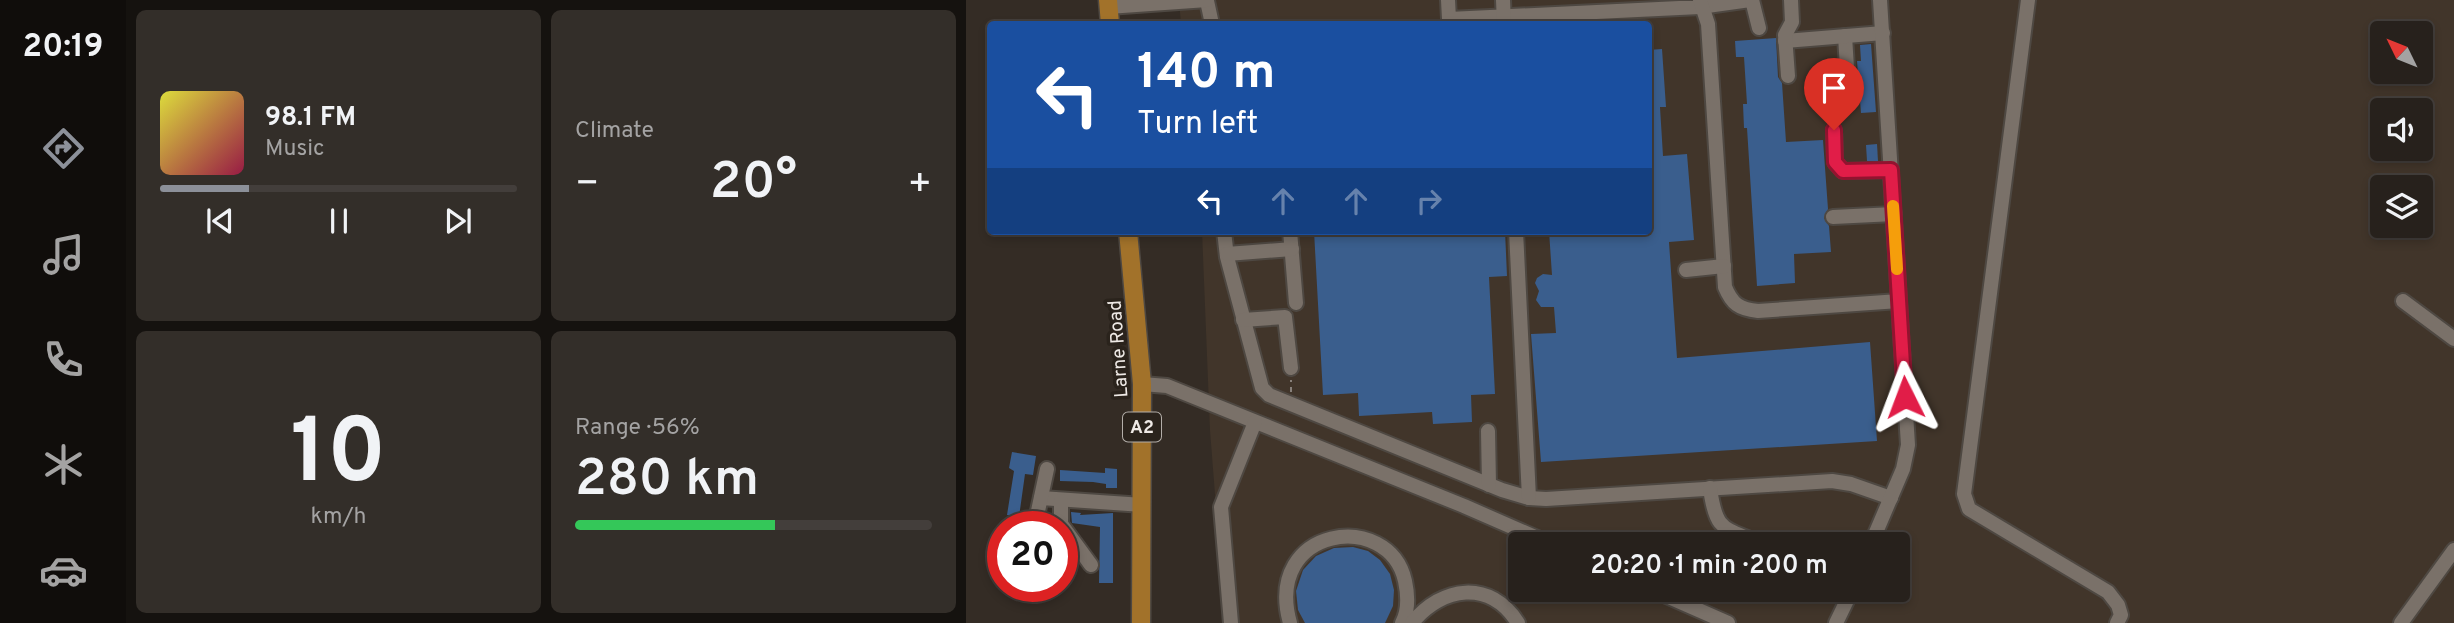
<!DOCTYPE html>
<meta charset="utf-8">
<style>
body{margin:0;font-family:Overpass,sans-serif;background:#332e29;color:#f1f3f6;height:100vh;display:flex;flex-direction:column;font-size:26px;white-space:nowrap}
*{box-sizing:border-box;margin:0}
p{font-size:23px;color:#a4a3a3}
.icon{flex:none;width:38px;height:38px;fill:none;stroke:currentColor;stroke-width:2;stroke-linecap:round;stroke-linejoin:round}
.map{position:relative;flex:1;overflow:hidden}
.details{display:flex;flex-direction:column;gap:10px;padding:10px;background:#15120f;width:840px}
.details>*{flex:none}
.banner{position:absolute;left:21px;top:21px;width:665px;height:214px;border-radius:7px;box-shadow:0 4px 10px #0003,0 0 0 2px #433e3b;background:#1a4fa0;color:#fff;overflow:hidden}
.needle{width:46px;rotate:313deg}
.tools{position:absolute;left:1404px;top:21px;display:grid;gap:14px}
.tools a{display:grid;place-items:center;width:63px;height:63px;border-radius:7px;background:#27211c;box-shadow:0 4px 10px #0003,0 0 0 2px #433e3b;font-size:35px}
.speed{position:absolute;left:21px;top:511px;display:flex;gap:14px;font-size:35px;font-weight:700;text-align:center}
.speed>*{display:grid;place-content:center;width:91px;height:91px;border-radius:50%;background:#27211c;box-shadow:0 4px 10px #0003,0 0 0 2px #433e3b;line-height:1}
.speed .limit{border:10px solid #d22;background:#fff;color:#111}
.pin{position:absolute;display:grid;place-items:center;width:60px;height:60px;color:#fff;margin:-72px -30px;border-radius:50% 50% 50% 0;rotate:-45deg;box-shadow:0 0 7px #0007}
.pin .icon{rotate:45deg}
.me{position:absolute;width:77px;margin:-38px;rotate:357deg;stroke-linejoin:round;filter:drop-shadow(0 0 5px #0008)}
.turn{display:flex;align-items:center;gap:24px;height:147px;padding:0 35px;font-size:32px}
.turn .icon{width:91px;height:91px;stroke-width:2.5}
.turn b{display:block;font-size:49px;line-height:60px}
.lanes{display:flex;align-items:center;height:66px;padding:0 35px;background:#0003;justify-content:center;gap:35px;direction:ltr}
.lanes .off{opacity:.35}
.big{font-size:52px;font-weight:600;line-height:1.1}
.details .card{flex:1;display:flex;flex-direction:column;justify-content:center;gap:10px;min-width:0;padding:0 24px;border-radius:10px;background:#332e29}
.details .dial{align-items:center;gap:0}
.dial b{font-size:91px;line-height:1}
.song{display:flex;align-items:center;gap:21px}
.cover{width:84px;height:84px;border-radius:10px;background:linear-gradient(135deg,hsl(60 70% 55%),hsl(340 70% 35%))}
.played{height:7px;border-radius:4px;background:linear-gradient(90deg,#8c9099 25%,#433e3b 25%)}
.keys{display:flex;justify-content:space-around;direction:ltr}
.heat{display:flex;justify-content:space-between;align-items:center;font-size:38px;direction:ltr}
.charge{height:10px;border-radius:5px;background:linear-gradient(90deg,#34c759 56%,#433e3b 0)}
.details .tiles{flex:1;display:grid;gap:10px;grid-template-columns:repeat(2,1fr)}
.trip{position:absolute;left:542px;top:532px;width:402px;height:70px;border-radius:7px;background:#27211c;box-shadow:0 4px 10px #0003,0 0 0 2px #433e3b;font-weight:600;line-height:70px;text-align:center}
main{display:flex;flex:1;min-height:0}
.tab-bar{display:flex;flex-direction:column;width:126px;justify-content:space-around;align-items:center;background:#100d0b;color:#a4a3a3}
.tab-bar .icon{width:49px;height:49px}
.tab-bar .current{color:#8c9099}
.tab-bar b{font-size:32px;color:#f1f3f6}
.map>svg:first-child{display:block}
</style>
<main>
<nav class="tab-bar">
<b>20:19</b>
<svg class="icon current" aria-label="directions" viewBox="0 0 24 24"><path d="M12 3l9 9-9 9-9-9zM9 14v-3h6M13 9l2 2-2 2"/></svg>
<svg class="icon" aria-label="music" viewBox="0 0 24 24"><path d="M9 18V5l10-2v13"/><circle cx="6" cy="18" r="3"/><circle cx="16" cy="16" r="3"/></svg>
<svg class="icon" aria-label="phone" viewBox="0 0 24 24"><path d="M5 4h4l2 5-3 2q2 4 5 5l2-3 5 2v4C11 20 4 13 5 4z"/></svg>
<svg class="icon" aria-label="climate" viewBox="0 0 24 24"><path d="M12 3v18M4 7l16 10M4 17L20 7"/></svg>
<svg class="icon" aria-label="car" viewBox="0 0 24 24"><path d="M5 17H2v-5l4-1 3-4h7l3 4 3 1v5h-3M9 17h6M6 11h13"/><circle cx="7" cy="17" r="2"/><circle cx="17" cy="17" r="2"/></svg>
</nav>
<section class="details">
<div class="tiles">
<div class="card">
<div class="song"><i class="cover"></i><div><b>98.1 FM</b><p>Music</p></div></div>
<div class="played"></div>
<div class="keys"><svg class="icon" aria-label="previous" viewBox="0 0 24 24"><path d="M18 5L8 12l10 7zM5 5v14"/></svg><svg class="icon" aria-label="pause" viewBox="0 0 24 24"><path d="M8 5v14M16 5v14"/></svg><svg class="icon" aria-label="next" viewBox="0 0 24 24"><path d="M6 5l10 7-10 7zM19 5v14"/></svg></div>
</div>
<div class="card"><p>Climate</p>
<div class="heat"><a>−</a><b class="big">20°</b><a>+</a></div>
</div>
<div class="card dial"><b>10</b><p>km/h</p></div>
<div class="card"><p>Range · 56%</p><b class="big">280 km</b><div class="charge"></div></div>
</div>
</section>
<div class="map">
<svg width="1488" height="623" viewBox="0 0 1488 623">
<rect width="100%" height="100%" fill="#342c25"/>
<path fill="#41352a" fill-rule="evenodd" d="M213 0H1488V623H259L244 430 236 231H682V24H215ZM1416 33H1454V72H1416ZM1416 110H1454V149H1416ZM1416 187H1454V226H1416ZM555 544H933V590H555Z"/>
<g fill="#3a5e8d">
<path d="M810 38 812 77 816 83 820 142 857 140 862 209 858 218 863 226 865 252 828 254 829 283 791 286 781 128H778L777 104H781L778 57H770L769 41Z"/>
<path d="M905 44 910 112 895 113 891 61H895L894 45Z"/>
<path d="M696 49 700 107H694L697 156 721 154 728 240 703 242 711 358 904 342 911 441 575 462 565 334 590 333 588 307H575L570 300 573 291 569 283 571 278 577 274 586 275 583 231H682V50Z"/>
<path d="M911 144 912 161H901L900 145Z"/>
<path d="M348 231H539L541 276 523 277 529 394 505 395 506 422 467 424 466 412 393 416 392 393 357 395Z"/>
<path d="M46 452 70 456 67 475 59 474 53 517 41 515 48 471 43 468Z"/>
<path d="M139 468 151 469V488H140V484L127 482 94 481V470L139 473Z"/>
<path d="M105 512 115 513 114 515 147 513V583H133L134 527 106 523Z"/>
<path d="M802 532 824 542 827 535 849 544H807L800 536Z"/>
<path d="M387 547 402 551 414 560 424 574 428 590 427 606 419 623H339L332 610 330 591 337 570 350 556 368 548Z"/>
</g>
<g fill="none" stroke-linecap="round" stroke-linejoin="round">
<defs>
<g id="minor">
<path d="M482 0 483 19 734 7 784 0"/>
<path d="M537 0 538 23"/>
<path d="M734 0 742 24 759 287C766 304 773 309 792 311L933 301"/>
<path d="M786 0 793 28"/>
<path d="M1062 0 998 494 1003 509 1142 592 1152 605 1155 615 1151 623"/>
<path d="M241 1 246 24"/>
<path d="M142 7 241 0"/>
<path d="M879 36 881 68"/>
<path d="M819 41 917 33"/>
<path d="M822 76 819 35 826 22 825 0"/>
<path d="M868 130 869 162 877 171 925 170"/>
<path d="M867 217 928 214"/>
<path d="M258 231 261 257 296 388 303 395 536 490 563 498 580 499 866 481 885 484 925 498"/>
<path d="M324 231 330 303"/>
<path d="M550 231 563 498"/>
<path d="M261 254 326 249"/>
<path d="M720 270 758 266"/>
<path d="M1437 301 1488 339"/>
<path d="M277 320 319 317 325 368"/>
<path d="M176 384 201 386 498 506 585 544"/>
<path d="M522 431 523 485"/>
<path d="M744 488C750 533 758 527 795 544"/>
<path d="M75 498 177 505"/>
<path d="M95 501V524L125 565"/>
<path d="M72 511 81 469"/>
<path d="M905 544 937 469 942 445 914 0"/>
<path d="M687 590 762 623"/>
<path d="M265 623 255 507 289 422"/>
<path d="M324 623C297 526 423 509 439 581 442 595 443 610 436 623"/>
<path d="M446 623C476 586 524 579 552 623"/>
<path d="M870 623 886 590"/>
<path d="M1435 623 1488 550"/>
</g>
<g id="major">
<path d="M142 0 144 24"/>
<path d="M162 231 176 384 175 623"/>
</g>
</defs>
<use href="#minor" stroke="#4e4842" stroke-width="18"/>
<use href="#major" stroke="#4e4842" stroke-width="21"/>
<path stroke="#88817b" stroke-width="2" stroke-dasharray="5 5" stroke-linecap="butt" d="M325 392V380"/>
<use href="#minor" stroke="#7a7169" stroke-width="14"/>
<use href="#major" stroke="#a2722a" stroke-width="18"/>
</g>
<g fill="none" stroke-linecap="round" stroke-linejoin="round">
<defs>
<path id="route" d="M868 130 869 162 877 171 925 170 939 397"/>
</defs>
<use href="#route" stroke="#92132f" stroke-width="18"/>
<use href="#route" stroke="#e11d48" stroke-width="12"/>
<path stroke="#f59e0b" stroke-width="12" d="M927 206 931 269"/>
</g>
<g text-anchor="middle" stroke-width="7" stroke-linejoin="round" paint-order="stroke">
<rect fill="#2a231c" stroke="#b3aea9" stroke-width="2" x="157" y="412.5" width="38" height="29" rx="5"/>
<g font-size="18" font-weight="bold" fill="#eee9e5">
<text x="176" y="433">A2</text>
</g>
<g font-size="19" fill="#eee9e5" stroke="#2a231c">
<text transform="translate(151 349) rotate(-94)" y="7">Larne Road</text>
</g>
</g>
</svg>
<div class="tools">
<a><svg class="needle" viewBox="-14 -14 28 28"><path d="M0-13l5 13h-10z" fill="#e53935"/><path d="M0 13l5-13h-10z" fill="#a4a3a3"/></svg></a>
<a><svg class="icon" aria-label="sound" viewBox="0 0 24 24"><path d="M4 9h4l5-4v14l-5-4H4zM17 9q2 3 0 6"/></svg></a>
<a><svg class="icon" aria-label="layers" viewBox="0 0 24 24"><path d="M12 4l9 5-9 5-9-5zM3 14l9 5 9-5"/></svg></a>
</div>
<div class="speed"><div class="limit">20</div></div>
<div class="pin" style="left:868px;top:130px;background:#d93025"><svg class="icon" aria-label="arrive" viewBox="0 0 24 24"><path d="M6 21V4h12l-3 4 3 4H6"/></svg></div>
<svg class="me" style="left:939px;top:397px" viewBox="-20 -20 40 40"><path d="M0-17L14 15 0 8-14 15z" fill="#e11d48" stroke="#fff" stroke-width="4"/></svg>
<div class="trip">20:20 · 1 min · 200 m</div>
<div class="banner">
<div class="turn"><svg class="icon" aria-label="left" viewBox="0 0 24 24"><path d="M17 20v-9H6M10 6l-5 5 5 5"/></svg><div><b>140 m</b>Turn left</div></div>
<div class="lanes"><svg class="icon" aria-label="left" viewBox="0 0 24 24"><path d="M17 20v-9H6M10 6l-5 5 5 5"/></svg><svg class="icon off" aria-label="ahead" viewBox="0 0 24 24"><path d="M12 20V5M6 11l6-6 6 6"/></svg><svg class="icon off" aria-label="ahead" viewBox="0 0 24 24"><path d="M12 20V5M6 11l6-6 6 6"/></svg><svg class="icon off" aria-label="right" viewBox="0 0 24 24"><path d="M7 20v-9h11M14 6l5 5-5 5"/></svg></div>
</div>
</div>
</main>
